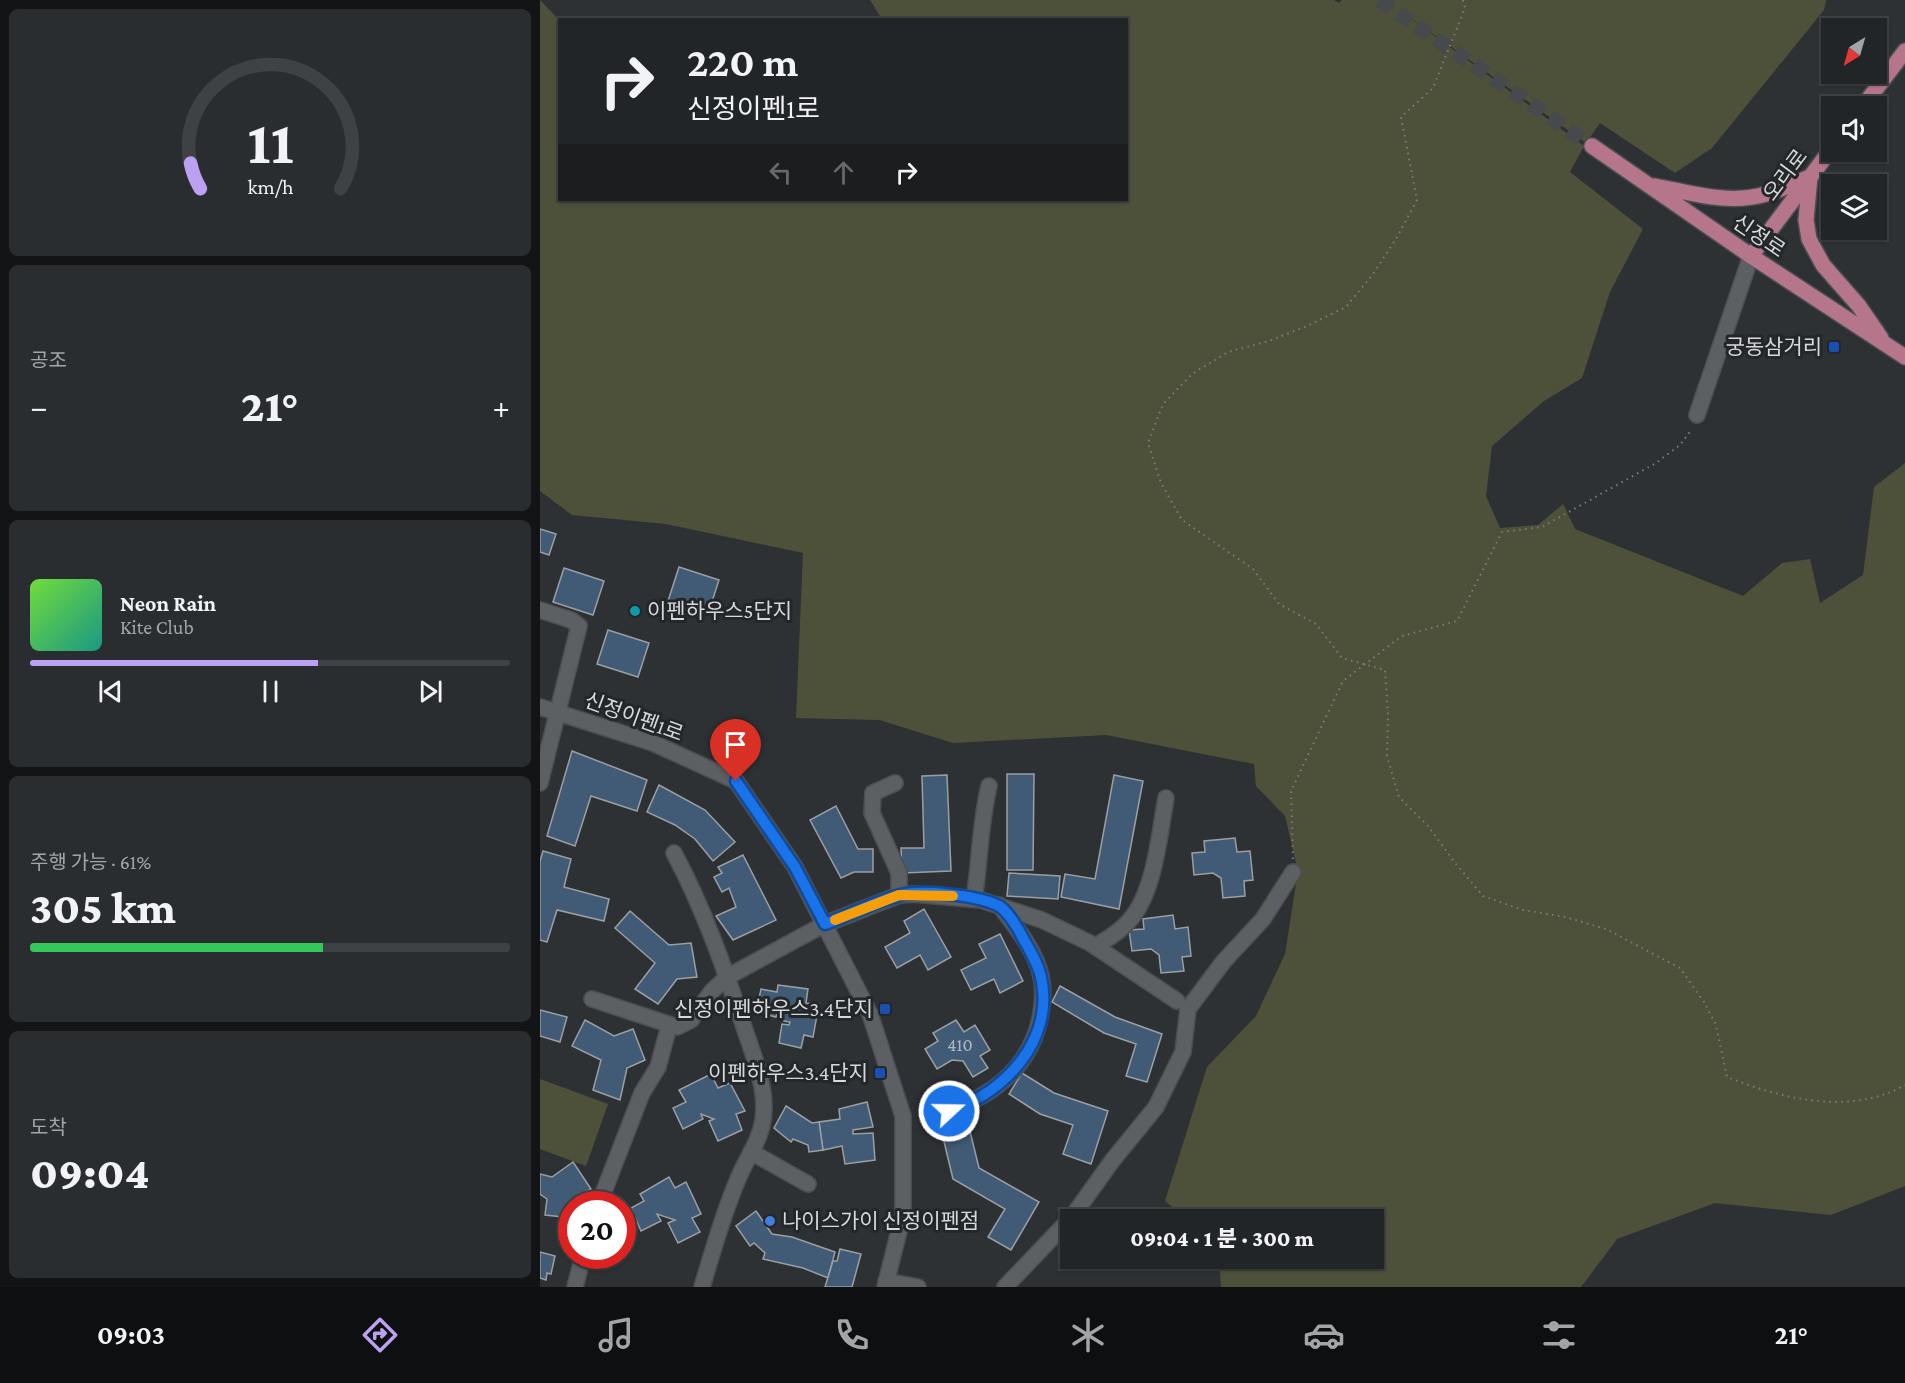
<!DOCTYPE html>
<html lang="ko">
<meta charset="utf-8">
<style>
body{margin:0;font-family:"Crimson Pro","Noto Sans KR",serif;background:#2a2d2f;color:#f1f3f6;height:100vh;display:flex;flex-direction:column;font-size:22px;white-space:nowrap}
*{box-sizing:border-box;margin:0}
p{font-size:20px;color:#a2a5a7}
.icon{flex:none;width:33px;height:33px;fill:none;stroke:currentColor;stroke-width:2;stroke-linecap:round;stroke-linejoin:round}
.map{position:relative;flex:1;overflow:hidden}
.sheet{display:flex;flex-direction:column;gap:9px;padding:9px;background:#131415;width:540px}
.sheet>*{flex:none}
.banner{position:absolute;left:18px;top:18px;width:570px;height:183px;border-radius:0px;box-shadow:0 2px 4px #0004,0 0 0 2px #3f4244;background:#222527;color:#f1f3f6;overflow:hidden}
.needle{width:39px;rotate:217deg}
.controls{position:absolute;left:1281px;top:18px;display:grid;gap:12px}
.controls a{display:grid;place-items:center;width:66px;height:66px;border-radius:0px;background:#222527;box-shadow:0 2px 4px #0004,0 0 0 2px #3f4244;font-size:30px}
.speed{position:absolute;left:18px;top:1191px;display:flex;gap:12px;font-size:30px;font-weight:700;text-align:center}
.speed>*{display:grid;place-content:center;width:78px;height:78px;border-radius:50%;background:#222527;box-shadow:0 2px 4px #0004,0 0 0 2px #3f4244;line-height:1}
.speed .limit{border:9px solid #d22;background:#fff;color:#111}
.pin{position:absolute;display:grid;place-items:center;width:51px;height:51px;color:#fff;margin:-62px -26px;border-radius:50% 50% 50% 0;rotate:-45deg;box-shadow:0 0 6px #0007}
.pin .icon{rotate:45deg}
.me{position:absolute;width:66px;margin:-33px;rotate:69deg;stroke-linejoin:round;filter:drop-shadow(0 0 4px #0008)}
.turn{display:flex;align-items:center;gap:21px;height:126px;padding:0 30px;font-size:27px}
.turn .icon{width:78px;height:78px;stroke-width:2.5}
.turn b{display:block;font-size:42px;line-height:51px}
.lanes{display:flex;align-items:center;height:57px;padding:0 30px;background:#0003;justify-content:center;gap:30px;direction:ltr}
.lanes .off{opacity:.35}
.big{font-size:45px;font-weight:800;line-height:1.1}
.sheet .tile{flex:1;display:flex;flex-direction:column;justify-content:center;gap:9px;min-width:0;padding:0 21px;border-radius:9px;background:#2a2d2f}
.sheet .dial{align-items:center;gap:0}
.dial svg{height:156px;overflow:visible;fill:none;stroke:#3f4244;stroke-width:7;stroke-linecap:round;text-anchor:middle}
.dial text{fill:#f1f3f6;stroke:none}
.song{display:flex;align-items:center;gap:18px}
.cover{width:72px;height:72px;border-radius:9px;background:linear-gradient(135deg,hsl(100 70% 55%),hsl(170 70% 35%))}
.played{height:6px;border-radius:3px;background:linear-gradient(90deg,#bca0f2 60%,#3f4244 60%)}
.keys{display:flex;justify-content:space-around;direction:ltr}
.heat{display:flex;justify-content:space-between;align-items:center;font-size:33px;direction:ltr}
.charge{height:9px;border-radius:4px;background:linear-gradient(90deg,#34c759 61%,#3f4244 0)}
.trip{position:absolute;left:520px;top:1209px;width:324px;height:60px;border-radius:0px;background:#222527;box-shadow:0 2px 4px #0004,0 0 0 2px #3f4244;font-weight:800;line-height:60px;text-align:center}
.tab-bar{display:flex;height:96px;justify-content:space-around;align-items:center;background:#0e0f10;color:#a2a5a7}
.tab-bar .icon{width:42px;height:42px}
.tab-bar .active{color:#bca0f2}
.tab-bar b{font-size:27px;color:#f1f3f6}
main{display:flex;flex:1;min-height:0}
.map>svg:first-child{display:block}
</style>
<main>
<section class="sheet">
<div class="tile dial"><svg viewBox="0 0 100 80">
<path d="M14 69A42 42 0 1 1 86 69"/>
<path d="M14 69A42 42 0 0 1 9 56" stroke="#bca0f2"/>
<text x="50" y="56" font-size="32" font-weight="700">11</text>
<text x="50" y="72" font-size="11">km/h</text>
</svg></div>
<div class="tile"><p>공조</p>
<div class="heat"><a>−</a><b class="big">21°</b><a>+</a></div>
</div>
<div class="tile">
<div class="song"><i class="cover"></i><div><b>Neon Rain</b><p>Kite Club</p></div></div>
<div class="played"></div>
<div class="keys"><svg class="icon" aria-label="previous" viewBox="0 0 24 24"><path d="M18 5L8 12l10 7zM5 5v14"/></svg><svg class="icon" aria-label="pause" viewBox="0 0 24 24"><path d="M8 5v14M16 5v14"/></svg><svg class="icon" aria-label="next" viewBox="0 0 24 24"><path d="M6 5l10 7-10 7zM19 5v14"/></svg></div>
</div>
<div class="tile"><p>주행 가능 · 61%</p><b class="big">305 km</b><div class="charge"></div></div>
<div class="tile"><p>도착</p><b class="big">09:04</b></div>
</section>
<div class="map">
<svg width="1365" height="1287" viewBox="0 0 1365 1287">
<rect width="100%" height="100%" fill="#2e3134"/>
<g fill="#4e513a">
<path d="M0 0 19 20 20 200H586V20L342 19 330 0H794L799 3 802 0H1286L1284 10 1172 148 1135 173 1060 123 1046 143 851 4 1044 146 1030 172 1103 229 1070 292 1042 378 1004 401 952 446 946 496 960 528 998 525 1023 504 1035 529 1203 596 1242 563 1270 559 1280 603 1323 575 1334 487 1365 463V1186L1291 1215 1175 1203 1077 1239 1041 1287H681L679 1259 834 1258V1220L647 1219 625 1201 667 1067 716 1016 745 954 758 871 745 816 716 786 714 764 566 735 413 743 340 720 256 718 263 553 126 524 32 515 0 491Z"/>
<path d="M0 1079 68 1104 46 1166 0 1149Z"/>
</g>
<g fill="#415b76" stroke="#9b9fa3" stroke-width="1.5">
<path d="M0 529 16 534 9 555 0 552Z"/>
<path d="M139 567 179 580 168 614 128 601Z"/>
<path d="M24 568 64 581 53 615 13 602Z"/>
<path d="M68 630 109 643 98 677 57 664Z"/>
<path d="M32 751 107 780 97 811 51 796 35 846 7 836Z"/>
<path d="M467 774H494L493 870H467Z"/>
<path d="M407 775 411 871 362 873 361 848H384L382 776Z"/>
<path d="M574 775 603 781 579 909 521 897 525 874 555 879Z"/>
<path d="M119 785 165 810 195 842 173 861 155 839 135 825 107 812Z"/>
<path d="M296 806 318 849H333V872H314L301 878 270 820Z"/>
<path d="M695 838 697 852 710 851 713 880 704 881 705 896 683 898 681 878 673 873 654 875 652 853 665 852 664 841Z"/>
<path d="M3 851 31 859 24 887 69 899 64 921 17 910 7 942 0 940V861Z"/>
<path d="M203 855 236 920 193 940 176 916 196 907 189 888 182 892 174 877 182 873 178 867Z"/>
<path d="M469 873 520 876 518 899 467 896Z"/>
<path d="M384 909 411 957 388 970 380 955 357 968 345 947 370 933 364 921Z"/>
<path d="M90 911 129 945 151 943 157 977 137 979 118 1004 95 989 115 963 75 928Z"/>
<path d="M633 915 635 929 648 927 651 956 642 957 644 971 621 973 619 955 611 949 592 951 589 930 604 929 603 919Z"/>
<path d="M460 934 483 981 460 993 454 979 431 990 421 970 446 958 439 944Z"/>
<path d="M238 985 268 989 266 1003 279 1004 273 1037 264 1035 261 1048 239 1043 242 1024 249 1025 250 1022 244 1021 240 1014 242 1006 240 1005 236 1017 216 1012 221 989 237 992Z"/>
<path d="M520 986 575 1017 622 1034 607 1082 586 1076 596 1044 564 1033 512 1002Z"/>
<path d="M0 1010 27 1017 20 1042 0 1036Z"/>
<path d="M45 1020 74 1036 93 1029 105 1060 87 1068 80 1100 53 1090 61 1060 32 1046Z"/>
<path d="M416 1020 424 1032 435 1025 450 1050 440 1056 448 1068 433 1077 423 1061 412 1060 397 1069 385 1049 398 1041 393 1033Z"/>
<path d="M482 1073 514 1093 568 1111 551 1164 523 1154 533 1125 500 1114 469 1094Z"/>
<path d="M171 1074 178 1088 190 1083 205 1111 196 1114 202 1130 178 1141 169 1121 174 1119 161 1114 163 1119 143 1129 133 1108 146 1102 139 1090Z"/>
<path d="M327 1102 333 1127 313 1130V1134L333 1133 335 1160 305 1164 302 1146 283 1150 279 1122 300 1119 299 1109Z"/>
<path d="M246 1106 272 1123 279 1122 283 1150 269 1152 268 1145 253 1139 251 1142 234 1128Z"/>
<path d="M427 1119 439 1168 499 1202 471 1250 448 1237 465 1209 413 1179 400 1125Z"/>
<path d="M33 1162 51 1189 31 1200 32 1218 5 1215 7 1199 0 1194V1174L12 1177Z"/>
<path d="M129 1177 135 1188 146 1182 161 1214 152 1218 160 1232 138 1243 128 1223 135 1220 117 1214 121 1221 101 1231 91 1208 104 1201 100 1194Z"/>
<path d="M216 1211 232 1234 252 1237 295 1252 288 1278 263 1268 223 1259 225 1253 214 1243 210 1246 196 1226Z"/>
<path d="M300 1249 321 1254 312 1287H285L293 1261H297Z"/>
<path d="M0 1252 15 1256 11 1274 7 1273 6 1280 0 1278Z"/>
</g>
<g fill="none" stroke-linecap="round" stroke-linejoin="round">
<path stroke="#474a4d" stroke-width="15" stroke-dasharray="15 8" stroke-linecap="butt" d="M839 0 1052 146"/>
<defs>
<g id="minor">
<path d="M1157 415 1211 256"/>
<path d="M0 610 31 620 39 626 0 783"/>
<path d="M0 707 113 743 196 781 255 867 330 1014 363 1116V1215L345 1287"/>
<path d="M355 783 333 793 332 813 359 873V895"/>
<path d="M134 853C164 909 184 967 204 1027 213 1055 228 1089 223 1120 220 1141 206 1159 198 1179 183 1214 173 1250 162 1287"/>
<path d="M434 899C440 862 440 823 449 786"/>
<path d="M556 946C567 939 580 932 589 921 615 892 619 836 626 798"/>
<path d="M52 999 137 1027 151 1020 172 991 187 977 285 924 359 895 374 894 441 900 502 920 550 943 637 1001"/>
<path d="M394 1114C447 1102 492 1069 501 1013 503 1001 504 989 501 976 495 950 476 927 459 905"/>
<path d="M211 1152 268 1184"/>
<path d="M59 1204 102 1093 118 1067 129 1026"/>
<path d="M346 1281 378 1287"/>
<path d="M35 1287 43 1256"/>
<path d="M465 1287 532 1217 572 1161 616 1107 643 1052 648 1009 684 961 723 919 753 872"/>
</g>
<g id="major">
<path d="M1323 106 1365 51"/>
<path d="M1052 146 1211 256 1365 357"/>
<path d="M1115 186C1151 193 1190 205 1226 194 1241 190 1255 183 1270 177L1266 220 1269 239 1283 265 1319 306 1341 338"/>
<path d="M1211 256 1292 148"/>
</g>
</defs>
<use href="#minor" stroke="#4c4e51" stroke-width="18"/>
<use href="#major" stroke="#4c4e51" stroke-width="18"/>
<g stroke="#7a7c7f" stroke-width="2" stroke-dasharray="1.5 4.5" stroke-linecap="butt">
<path d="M923 0 925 8 893 88 861 117 877 200 856 239 833 274 806 307 767 326 729 341 688 352 652 374 623 404 608 443 621 483 642 520 713 569 739 604 776 624 802 658 845 670 848 715 847 756 859 797 888 826 916 864 943 896 983 910 1025 917 1066 929 1140 968 1164 1002 1176 1025 1187 1077C1243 1099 1310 1116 1365 1085"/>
<path d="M753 859 751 791 803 681 862 636 917 621 962 532 1002 527 1116 463 1140 445 1152 429"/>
</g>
<use href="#minor" stroke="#5c6063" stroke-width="15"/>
<use href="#major" stroke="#b5768c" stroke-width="15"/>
</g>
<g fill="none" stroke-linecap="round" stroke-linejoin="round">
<defs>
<path id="route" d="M196 781 255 867 285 924C309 915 333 903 357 896 380 889 435 895 457 905 467 909 479 930 484 940 491 952 498 964 501 977 515 1040 464 1094 409 1111"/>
</defs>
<use href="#route" stroke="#114b97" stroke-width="15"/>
<use href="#route" stroke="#1a73e8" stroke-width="10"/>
<path stroke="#f59e0b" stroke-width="10" d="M295 920 359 895 413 896"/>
</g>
<g fill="#1a4fb4" stroke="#24272a" stroke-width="2">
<rect x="1288" y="341" width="12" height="12" rx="3"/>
<rect x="339" y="1003" width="12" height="12" rx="3"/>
<rect x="334" y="1067" width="12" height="12" rx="3"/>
</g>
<circle fill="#0f9aa8" stroke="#24272a" stroke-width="2" cx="95" cy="611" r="6"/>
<circle fill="#3f7fe0" stroke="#24272a" stroke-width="2" cx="230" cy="1221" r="6"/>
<g text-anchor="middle" stroke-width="6" stroke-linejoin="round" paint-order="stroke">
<g font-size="18" fill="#b1b9c1">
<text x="420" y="1051">410</text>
</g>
<g font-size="21" fill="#d6d8da" stroke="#24272a">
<text transform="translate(1245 175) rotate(-53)" y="7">오리로</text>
<text transform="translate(1219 236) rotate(34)" y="7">신정로</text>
<text transform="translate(94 717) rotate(20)" y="7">신정이펜1로</text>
</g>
<g font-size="21" fill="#d6d8da" stroke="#24272a" text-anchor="end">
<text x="1282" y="354">궁동삼거리</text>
<text x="107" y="618" text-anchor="start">이펜하우스5단지</text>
<text x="333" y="1016">신정이펜하우스3.4단지</text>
<text x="328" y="1080">이펜하우스3.4단지</text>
<text x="242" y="1228" text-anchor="start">나이스가이 신정이펜점</text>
</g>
</g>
</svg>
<div class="controls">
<a><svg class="needle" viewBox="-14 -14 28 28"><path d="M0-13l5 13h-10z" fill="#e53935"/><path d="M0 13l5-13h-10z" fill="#a2a5a7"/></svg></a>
<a><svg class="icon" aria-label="sound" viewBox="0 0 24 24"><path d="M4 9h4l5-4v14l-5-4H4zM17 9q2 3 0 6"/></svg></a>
<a><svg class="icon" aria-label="layers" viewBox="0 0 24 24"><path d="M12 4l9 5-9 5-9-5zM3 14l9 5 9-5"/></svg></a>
</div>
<div class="speed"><div class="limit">20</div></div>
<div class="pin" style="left:196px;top:781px;background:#d93025"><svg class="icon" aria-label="arrive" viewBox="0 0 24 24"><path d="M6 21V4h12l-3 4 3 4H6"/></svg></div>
<svg class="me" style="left:409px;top:1111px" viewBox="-20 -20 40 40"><circle r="17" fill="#1a73e8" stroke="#fff" stroke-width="3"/><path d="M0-11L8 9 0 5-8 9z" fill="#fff"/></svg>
<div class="trip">09:04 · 1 분 · 300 m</div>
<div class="banner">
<div class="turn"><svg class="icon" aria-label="right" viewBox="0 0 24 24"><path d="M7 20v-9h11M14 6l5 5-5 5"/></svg><div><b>220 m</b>신정이펜1로</div></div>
<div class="lanes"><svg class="icon off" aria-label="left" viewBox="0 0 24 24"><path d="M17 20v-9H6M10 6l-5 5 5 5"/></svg><svg class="icon off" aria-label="ahead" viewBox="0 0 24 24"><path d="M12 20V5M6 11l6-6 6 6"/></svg><svg class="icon" aria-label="right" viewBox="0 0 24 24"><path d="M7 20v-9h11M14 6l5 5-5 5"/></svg></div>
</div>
</div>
</main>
<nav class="tab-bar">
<b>09:03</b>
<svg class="icon active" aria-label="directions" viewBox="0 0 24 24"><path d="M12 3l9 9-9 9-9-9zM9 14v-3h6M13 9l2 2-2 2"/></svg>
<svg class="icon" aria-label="music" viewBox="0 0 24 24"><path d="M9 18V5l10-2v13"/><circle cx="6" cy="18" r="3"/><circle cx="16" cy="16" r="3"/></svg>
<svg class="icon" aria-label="phone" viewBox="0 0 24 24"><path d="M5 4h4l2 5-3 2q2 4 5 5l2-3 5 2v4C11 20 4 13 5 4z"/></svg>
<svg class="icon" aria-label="climate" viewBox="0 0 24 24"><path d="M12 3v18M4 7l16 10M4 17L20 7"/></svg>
<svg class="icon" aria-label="car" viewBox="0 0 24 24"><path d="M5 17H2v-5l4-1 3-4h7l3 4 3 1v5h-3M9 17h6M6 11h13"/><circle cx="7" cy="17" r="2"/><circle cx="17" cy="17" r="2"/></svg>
<svg class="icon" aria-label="filters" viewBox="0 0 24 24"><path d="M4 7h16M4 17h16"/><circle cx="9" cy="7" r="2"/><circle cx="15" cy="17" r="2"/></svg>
<b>21°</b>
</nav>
